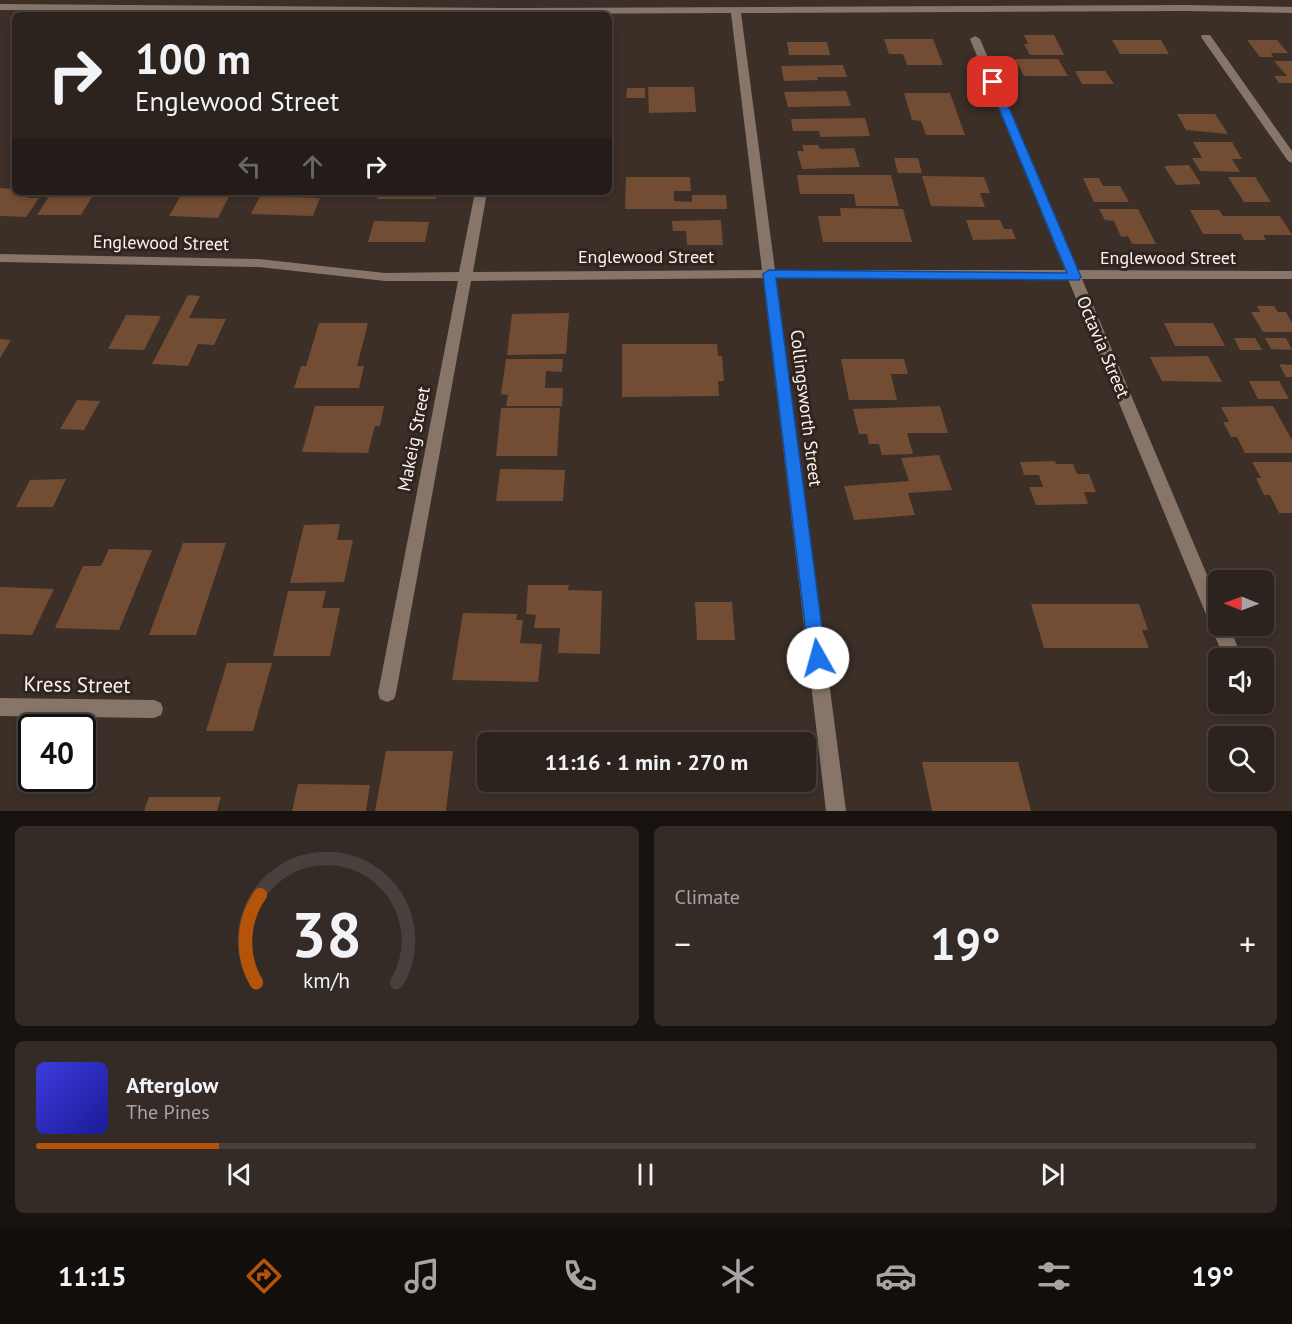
<!DOCTYPE html>
<meta charset="utf-8">
<style>
body{margin:0;font-family:"PT Sans",sans-serif;background:#342b27;color:#f1f3f6;height:100vh;display:flex;flex-direction:column;font-size:22px;white-space:nowrap}
*{box-sizing:border-box;margin:0}
p{font-size:20px;color:#a6a4a4}
.icon{flex:none;width:33px;height:33px;fill:none;stroke:currentColor;stroke-width:2;stroke-linecap:round;stroke-linejoin:round}
.map{position:relative;height:811px;overflow:hidden}
.side{display:flex;flex-direction:column;gap:15px;padding:15px;background:#181310;flex:1}
.side>*{flex:none}
.guide{position:absolute;left:12px;top:12px;width:600px;height:183px;border-radius:9px;box-shadow:0 3px 9px #0003,0 0 0 2px #48403c;background:#2c231e;color:#f1f3f6;overflow:hidden}
.needle{width:39px;rotate:271deg}
.fabs{position:absolute;left:1208px;top:570px;display:grid;gap:12px}
.fabs a{display:grid;place-items:center;width:66px;height:66px;border-radius:9px;background:#2c231e;box-shadow:0 3px 9px #0003,0 0 0 2px #48403c;font-size:30px}
.speed{position:absolute;left:18px;top:714px;display:flex;gap:12px;font-size:30px;font-weight:700;text-align:center}
.speed>*{display:grid;place-content:center;width:78px;height:78px;border-radius:50%;background:#2c231e;box-shadow:0 3px 9px #0003,0 0 0 2px #48403c;line-height:1}
.speed .limit{border:3px solid #111;border-radius:9px;background:#fff;color:#111}
.pin{position:absolute;display:grid;place-items:center;width:51px;height:51px;color:#fff;margin:-26px;border-radius:12px;box-shadow:0 3px 9px #0006}
.me{position:absolute;width:66px;margin:-33px;rotate:353deg;stroke-linejoin:round;filter:drop-shadow(0 0 4px #0008)}
.turn{display:flex;align-items:center;gap:21px;height:126px;padding:0 24px;font-size:27px}
.turn .icon{width:78px;height:78px;stroke-width:2.5}
.turn b{display:block;font-size:42px;line-height:51px}
.lanes{display:flex;align-items:center;height:57px;padding:0 24px;background:#0003;justify-content:center;gap:30px;direction:ltr}
.lanes .off{opacity:.35}
.big{font-size:45px;font-weight:600;line-height:1.1}
.side .card{flex:1;display:flex;flex-direction:column;justify-content:center;gap:9px;min-width:0;padding:0 21px;border-radius:9px;background:#342b27}
.side .dial{align-items:center;gap:0}
.dial svg{height:156px;overflow:visible;fill:none;stroke:#48403c;stroke-width:7;stroke-linecap:round;text-anchor:middle}
.dial text{fill:#f1f3f6;stroke:none}
.song{display:flex;align-items:center;gap:18px}
.cover{width:72px;height:72px;border-radius:9px;background:linear-gradient(135deg,hsl(240 70% 55%),hsl(240 70% 35%))}
.played{height:6px;border-radius:3px;background:linear-gradient(90deg,#b45309 15%,#48403c 15%)}
.keys{display:flex;justify-content:space-around;direction:ltr}
.heat{display:flex;justify-content:space-between;align-items:center;font-size:33px;direction:ltr}
.side .tiles{flex:1;display:grid;gap:15px;grid-template-columns:1fr 1fr}
.card:last-child{grid-column:span 2}
.trip{position:absolute;left:477px;top:732px;width:339px;height:60px;border-radius:9px;background:#2c231e;box-shadow:0 3px 9px #0003,0 0 0 2px #48403c;font-weight:600;line-height:60px;text-align:center}
.menu{display:flex;height:96px;justify-content:space-around;align-items:center;background:#120e0c;color:#a6a4a4}
.menu .icon{width:42px;height:42px}
.menu .active{color:#b45309}
.menu b{font-size:27px;color:#f1f3f6}
.map>svg:first-child{display:block}
</style>
<div class="map">
<svg width="1292" height="811" viewBox="0 0 1292 811">
<rect width="100%" height="100%" fill="#3b2f28"/>
<g fill="#724d33">
<path d="M1024 35H1054L1064 55H1030L1024 44H1028Z"/>
<path d="M884 39H933L943 65H907L903 54H889Z"/>
<path d="M1112 40H1161L1169 54H1120Z"/>
<path d="M1247 40H1277L1288 53H1271L1273 57H1260Z"/>
<path d="M787 42H827L830 55H789Z"/>
<path d="M1015 59H1058L1068 76H1024Z"/>
<path d="M1274 61H1292V83H1279L1274 76H1287Z"/>
<path d="M843 65 847 77H817L818 80 784 81 781 66Z"/>
<path d="M1075 71H1105L1114 84H1082Z"/>
<path d="M648 87H694L696 112 649 113Z"/>
<path d="M627 88H645V98H626Z"/>
<path d="M846 91 851 106 788 107 784 92Z"/>
<path d="M904 93H950L965 135H926L921 121 912 120Z"/>
<path d="M1177 114H1215L1228 134 1186 130Z"/>
<path d="M865 118 870 136 820 137 819 131H793L791 119Z"/>
<path d="M1193 142H1232L1242 159H1232L1240 172 1200 171 1192 158H1202Z"/>
<path d="M802 145H818L820 149 854 148 860 167 802 169 797 151H804Z"/>
<path d="M894 158H918L922 173H898Z"/>
<path d="M1189 165 1201 184 1176 185 1164 166Z"/>
<path d="M797 175H891L899 206H856L854 194H800Z"/>
<path d="M922 176 984 177 990 193H980L985 207 931 206Z"/>
<path d="M626 177H690L691 191H674V201L692 202V195H726L727 209H625Z"/>
<path d="M1228 177H1255L1271 202H1244Z"/>
<path d="M1083 178H1099L1103 186H1120L1129 202H1094Z"/>
<path d="M0 188 15 189V192H31L27 198H39L26 217 0 216Z"/>
<path d="M52 192H95L81 215H37Z"/>
<path d="M183 192H208L230 194 218 218 169 216Z"/>
<path d="M380 192H437L436 199H377Z"/>
<path d="M260 196 320 198 313 216 251 214Z"/>
<path d="M840 208 903 209 912 242H823L818 216H841Z"/>
<path d="M1099 209H1138L1156 244H1132L1128 236 1121 237 1114 221 1105 220Z"/>
<path d="M1190 210H1219L1223 216H1280L1292 235H1263L1266 240H1244L1241 234H1203Z"/>
<path d="M721 220 723 245H687L686 231H673L672 221Z"/>
<path d="M966 220H1000L1004 229H1012L1016 239 973 240Z"/>
<path d="M374 221 429 222 425 242H368Z"/>
<path d="M188 295 200 296 189 318 226 319 214 345 198 344 188 366 152 364Z"/>
<path d="M1257 306H1274L1278 312H1286L1292 323V332H1263L1251 312H1260Z"/>
<path d="M569 313 566 354 507 355 512 314Z"/>
<path d="M126 315 161 316 144 350 108 349Z"/>
<path d="M319 323H368L357 366H364L359 388H294L301 366H306Z"/>
<path d="M1164 323H1213L1225 346H1175Z"/>
<path d="M1234 338H1255L1262 350H1240Z"/>
<path d="M1265 338H1286L1292 350 1271 349Z"/>
<path d="M0 339 11 340 0 358Z"/>
<path d="M622 344H717L718 356H722L724 381H718L719 396 622 397Z"/>
<path d="M1208 356 1222 382 1162 381 1150 357Z"/>
<path d="M506 359H563L562 372 546 371 545 388H563L562 406H506L508 395 501 394Z"/>
<path d="M841 359H904L908 374H891L897 400H849Z"/>
<path d="M1279 364 1292 365V377H1286Z"/>
<path d="M1249 381H1279L1289 399H1258Z"/>
<path d="M77 400 100 401 84 430 60 429Z"/>
<path d="M315 406H384L380 426H375L368 453 302 452Z"/>
<path d="M940 406 948 433H907L913 454 882 455 879 444H869L867 434H859L853 409Z"/>
<path d="M1273 406 1292 440V453H1245L1237 437H1231L1223 422H1229L1221 407Z"/>
<path d="M501 408H560L557 456H496Z"/>
<path d="M939 455 952 490 908 493 915 515 854 520 844 486 909 481 901 458Z"/>
<path d="M1055 461 1056 464H1073L1077 474H1089L1096 492H1084L1088 504 1036 505 1029 487H1043L1039 475H1024L1020 462Z"/>
<path d="M1252 462H1292V513H1279L1270 495H1264L1256 478H1261Z"/>
<path d="M500 469 565 470 563 501H496Z"/>
<path d="M66 479 53 507H16L30 480Z"/>
<path d="M340 524 337 540H353L344 582 290 583 304 525Z"/>
<path d="M183 543H226L196 635H149Z"/>
<path d="M109 549 152 550 119 630 55 628 83 566H101Z"/>
<path d="M528 585H569L568 590 602 591 600 654 558 653 560 628H534L536 615 526 614Z"/>
<path d="M0 587 54 589 32 635 0 634Z"/>
<path d="M288 591H326L322 608H340L330 656H273Z"/>
<path d="M695 602H732L735 640H697Z"/>
<path d="M1031 604H1139L1148 630H1142L1149 648H1044Z"/>
<path d="M463 613 517 614 516 620H523L520 643 542 644 538 682 452 680Z"/>
<path d="M227 663H272L253 731H206Z"/>
<path d="M386 751H453L446 811H375Z"/>
<path d="M922 762H1018L1031 811H932Z"/>
<path d="M298 784 370 785 366 811H292Z"/>
<path d="M149 797H221L217 811H144Z"/>
</g>
<g fill="none" stroke-linecap="round" stroke-linejoin="round">
<g fill="#867568" fill-rule="evenodd">
<path d="M0 4 517 8 1186 5 1292 7V13L1186 11 741 13 775 270H1065L970 39 975 36 980 39 1078 270 1292 271V279H1082L1218 601V626H1229L1242 658H1224L1068 279 776 278 846 811H826L763 278 471 281 396 693 394 699 387 702 380 699 378 693 458 281H385L259 267 0 262V254L259 259 385 273 459 272 475 192H487L473 272 762 270 731 13 517 14 0 10Z"/>
<path d="M1202 35H1210L1292 151V163L1288 161 1201 37Z"/>
<path d="M0 698 154 700 161 703 163 709 161 715 154 718 0 716Z"/>
</g>
</g>
<path fill="#1a73e8" stroke="#114b97" stroke-width="1.5" d="M993 79 998 82 1081 277 1079 280 776 278 826 658 824 663 818 666 812 663 809 658 763 274 769 270 1067 273 988 82Z"/>
<g text-anchor="middle" stroke-width="6" stroke-linejoin="round" paint-order="stroke">
<g font-size="18" fill="#fbf3ef" stroke="#30251e">
<text transform="translate(161 243) rotate(1)" y="6">Englewood Street</text>
<text x="646" y="263">Englewood Street</text>
<text x="1168" y="264">Englewood Street</text>
<text transform="translate(1103 347) rotate(67)" y="6">Octavia Street</text>
<text transform="translate(806 408) rotate(83)" y="6">Collingsworth Street</text>
<text transform="translate(414 439) rotate(-79)" y="6">Makeig Street</text>
</g>
<g font-size="21" fill="#fbf3ef" stroke="#30251e">
<text transform="translate(77 685) rotate(1)" y="7">Kress Street</text>
</g>
</g>
</svg>
<div class="fabs">
<a><svg class="needle" viewBox="-14 -14 28 28"><path d="M0-13l5 13h-10z" fill="#e53935"/><path d="M0 13l5-13h-10z" fill="#a6a4a4"/></svg></a>
<a><svg class="icon" aria-label="sound" viewBox="0 0 24 24"><path d="M4 9h4l5-4v14l-5-4H4zM17 9q2 3 0 6"/></svg></a>
<a><svg class="icon" aria-label="search" viewBox="0 0 24 24"><circle cx="10" cy="10" r="6"/><path d="M15 15l6 6"/></svg></a>
</div>
<div class="speed"><div class="limit">40</div></div>
<div class="pin" style="left:993px;top:82px;background:#d93025"><svg class="icon" aria-label="arrive" viewBox="0 0 24 24"><path d="M6 21V4h12l-3 4 3 4H6"/></svg></div>
<svg class="me" style="left:818px;top:658px" viewBox="-20 -20 40 40"><circle r="19" fill="#fff"/><path d="M0-13L10 11 0 6-10 11z" fill="#1a73e8"/></svg>
<div class="trip">11:16 · 1 min · 270 m</div>
<div class="guide">
<div class="turn"><svg class="icon" aria-label="right" viewBox="0 0 24 24"><path d="M7 20v-9h11M14 6l5 5-5 5"/></svg><div><b>100 m</b>Englewood Street</div></div>
<div class="lanes"><svg class="icon off" aria-label="left" viewBox="0 0 24 24"><path d="M17 20v-9H6M10 6l-5 5 5 5"/></svg><svg class="icon off" aria-label="ahead" viewBox="0 0 24 24"><path d="M12 20V5M6 11l6-6 6 6"/></svg><svg class="icon" aria-label="right" viewBox="0 0 24 24"><path d="M7 20v-9h11M14 6l5 5-5 5"/></svg></div>
</div>
</div>
<section class="side">
<div class="tiles">
<div class="card dial"><svg viewBox="0 0 100 80">
<path d="M14 69A42 42 0 1 1 86 69"/>
<path d="M14 69A42 42 0 0 1 16 24" stroke="#b45309"/>
<text x="50" y="56" font-size="32" font-weight="700">38</text>
<text x="50" y="72" font-size="11">km/h</text>
</svg></div>
<div class="card"><p>Climate</p>
<div class="heat"><a>−</a><b class="big">19°</b><a>+</a></div>
</div>
<div class="card">
<div class="song"><i class="cover"></i><div><b>Afterglow</b><p>The Pines</p></div></div>
<div class="played"></div>
<div class="keys"><svg class="icon" aria-label="previous" viewBox="0 0 24 24"><path d="M18 5L8 12l10 7zM5 5v14"/></svg><svg class="icon" aria-label="pause" viewBox="0 0 24 24"><path d="M8 5v14M16 5v14"/></svg><svg class="icon" aria-label="next" viewBox="0 0 24 24"><path d="M6 5l10 7-10 7zM19 5v14"/></svg></div>
</div>
</div>
</section>
<nav class="menu">
<b>11:15</b>
<svg class="icon active" aria-label="directions" viewBox="0 0 24 24"><path d="M12 3l9 9-9 9-9-9zM9 14v-3h6M13 9l2 2-2 2"/></svg>
<svg class="icon" aria-label="music" viewBox="0 0 24 24"><path d="M9 18V5l10-2v13"/><circle cx="6" cy="18" r="3"/><circle cx="16" cy="16" r="3"/></svg>
<svg class="icon" aria-label="phone" viewBox="0 0 24 24"><path d="M5 4h4l2 5-3 2q2 4 5 5l2-3 5 2v4C11 20 4 13 5 4z"/></svg>
<svg class="icon" aria-label="climate" viewBox="0 0 24 24"><path d="M12 3v18M4 7l16 10M4 17L20 7"/></svg>
<svg class="icon" aria-label="car" viewBox="0 0 24 24"><path d="M5 17H2v-5l4-1 3-4h7l3 4 3 1v5h-3M9 17h6M6 11h13"/><circle cx="7" cy="17" r="2"/><circle cx="17" cy="17" r="2"/></svg>
<svg class="icon" aria-label="filters" viewBox="0 0 24 24"><path d="M4 7h16M4 17h16"/><circle cx="9" cy="7" r="2"/><circle cx="15" cy="17" r="2"/></svg>
<b>19°</b>
</nav>
